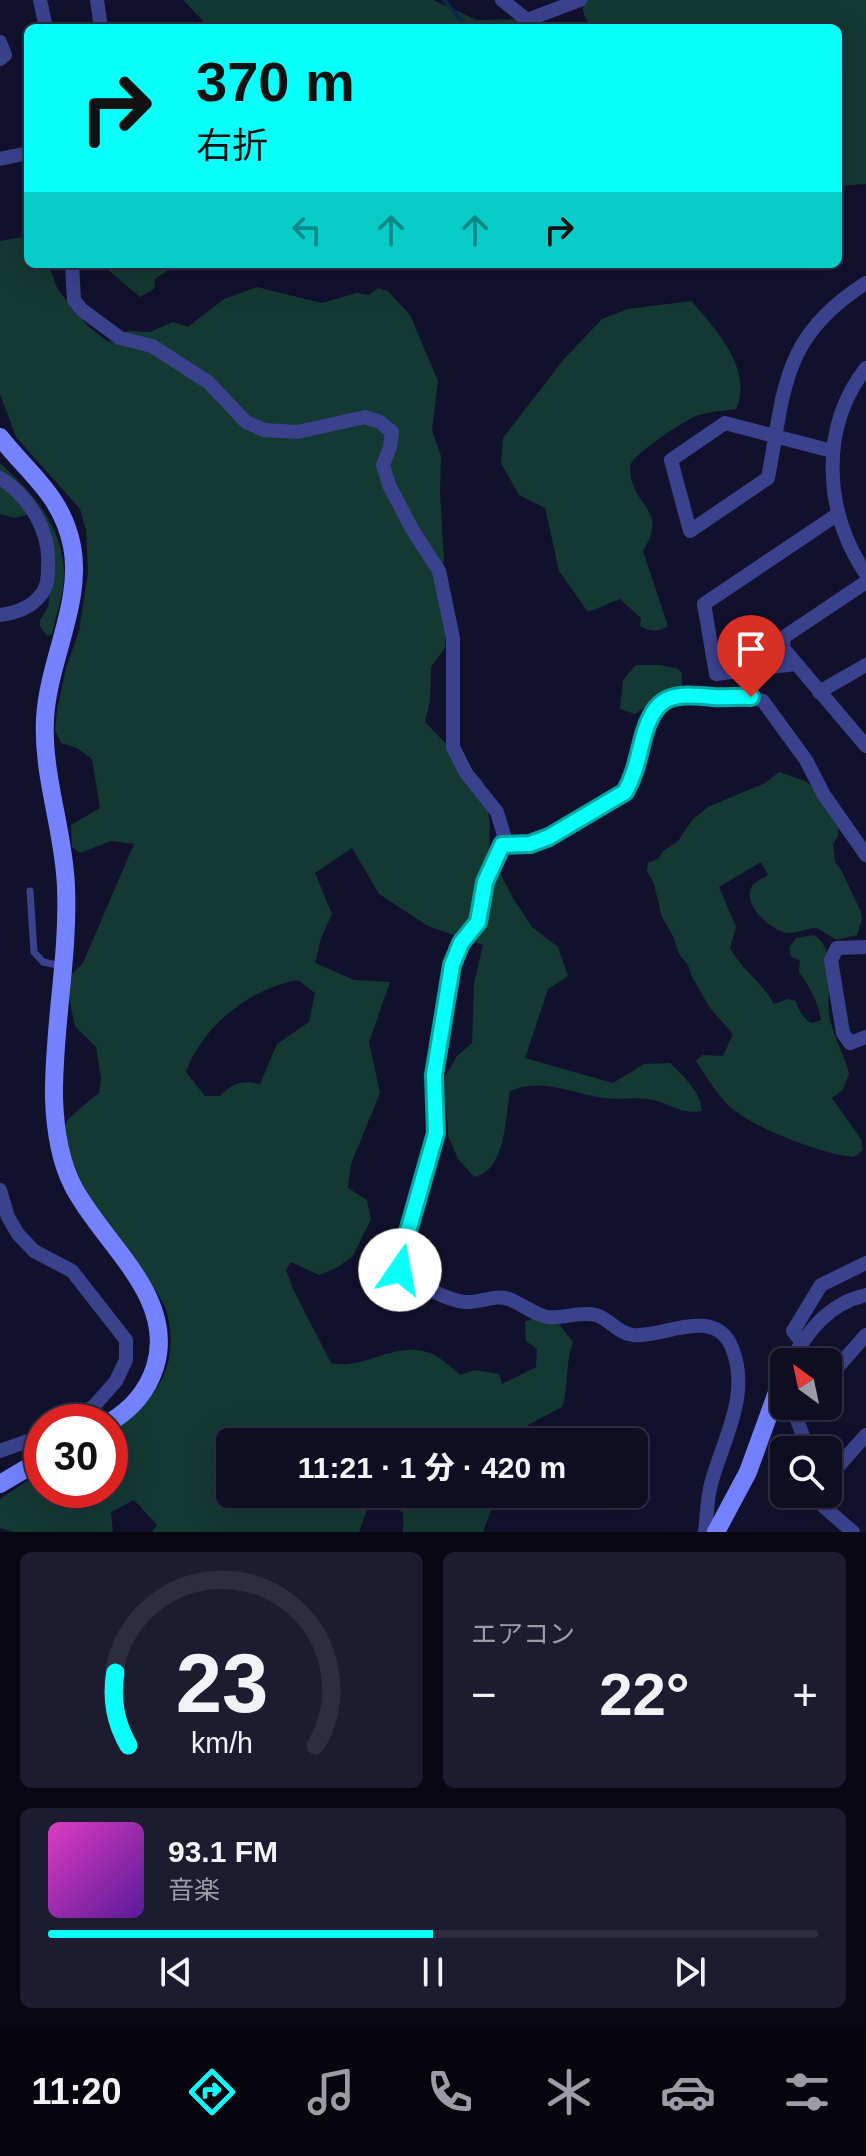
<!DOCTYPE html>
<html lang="ja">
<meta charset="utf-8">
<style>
body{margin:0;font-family:Helvetica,"Noto Sans JP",sans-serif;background:#1c1b2f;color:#f1f3f6;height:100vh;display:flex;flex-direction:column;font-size:30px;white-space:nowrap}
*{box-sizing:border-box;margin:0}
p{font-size:26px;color:#9b9ca5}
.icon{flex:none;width:44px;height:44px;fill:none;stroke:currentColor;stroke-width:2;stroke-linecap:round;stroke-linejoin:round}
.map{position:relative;height:1532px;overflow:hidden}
.details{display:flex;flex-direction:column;gap:20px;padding:20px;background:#080713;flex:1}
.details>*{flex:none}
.banner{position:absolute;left:24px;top:24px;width:818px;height:244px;border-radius:12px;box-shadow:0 8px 32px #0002,0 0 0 2px #2e2d40;background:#09fff9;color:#111;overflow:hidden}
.needle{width:52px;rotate:327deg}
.fabs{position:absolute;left:770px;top:1348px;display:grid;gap:16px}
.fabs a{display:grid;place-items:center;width:72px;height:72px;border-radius:12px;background:#0e0d22;box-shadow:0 8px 32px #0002,0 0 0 2px #2e2d40;font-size:40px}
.speed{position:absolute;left:24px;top:1404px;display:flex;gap:16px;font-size:40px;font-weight:700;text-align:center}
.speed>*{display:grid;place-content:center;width:104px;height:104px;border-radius:50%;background:#0e0d22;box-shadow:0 8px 32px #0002,0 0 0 2px #2e2d40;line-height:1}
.speed .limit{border:12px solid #d22;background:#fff;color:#111}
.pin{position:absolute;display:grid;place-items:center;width:68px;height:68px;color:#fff;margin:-82px -34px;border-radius:50% 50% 50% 0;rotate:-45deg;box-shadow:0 0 8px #0007}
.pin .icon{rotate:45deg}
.me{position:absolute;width:88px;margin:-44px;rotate:12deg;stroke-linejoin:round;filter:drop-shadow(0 0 6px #0008)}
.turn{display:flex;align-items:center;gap:28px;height:168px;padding:0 40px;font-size:36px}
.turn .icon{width:104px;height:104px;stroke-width:2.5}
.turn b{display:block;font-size:56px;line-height:68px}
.lanes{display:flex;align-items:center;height:76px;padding:0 40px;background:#0003;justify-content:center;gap:40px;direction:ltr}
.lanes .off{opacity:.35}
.big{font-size:60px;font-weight:800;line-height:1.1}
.details .card{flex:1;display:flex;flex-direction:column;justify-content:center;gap:12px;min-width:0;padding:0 28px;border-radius:12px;background:#1c1b2f}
.details .dial{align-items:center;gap:0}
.dial svg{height:208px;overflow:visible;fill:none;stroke:#2e2d40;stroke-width:7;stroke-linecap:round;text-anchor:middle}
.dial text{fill:#f1f3f6;stroke:none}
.song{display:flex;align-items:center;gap:24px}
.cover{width:96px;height:96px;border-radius:12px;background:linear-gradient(135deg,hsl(310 70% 55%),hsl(270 70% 35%))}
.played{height:8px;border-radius:4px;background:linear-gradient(90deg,#09fff9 50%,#2e2d40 50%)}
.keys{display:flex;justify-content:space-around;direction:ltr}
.heat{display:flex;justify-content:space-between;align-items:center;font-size:44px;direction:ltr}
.details .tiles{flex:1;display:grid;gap:20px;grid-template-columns:1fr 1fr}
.card:last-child{grid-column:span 2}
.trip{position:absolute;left:216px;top:1428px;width:432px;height:80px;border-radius:12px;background:#0e0d22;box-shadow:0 8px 32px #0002,0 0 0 2px #2e2d40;font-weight:800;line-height:80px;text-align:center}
.menu{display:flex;height:128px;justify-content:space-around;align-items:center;background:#06050e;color:#9b9ca5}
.menu .icon{width:56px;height:56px}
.menu .selected{color:#09fff9}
.menu b{font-size:36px;color:#f1f3f6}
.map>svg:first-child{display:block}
</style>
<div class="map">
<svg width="866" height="1532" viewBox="0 0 866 1532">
<rect width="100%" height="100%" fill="#12112d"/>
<g fill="#143832" fill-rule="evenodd">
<path d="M183 0H433L477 20 518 19 534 28H210Z"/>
<path d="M584 0H866V184L838 186V28H594C585 20 581 12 584 0Z"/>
<path d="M28 236V264H48L58 290 88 326 107 341 115 342 128 331 150 332 173 322 188 327 224 299 257 287 322 303 357 293 369 295 378 288 388 291 410 315 438 381 432 430 441 456 440 493 444 559 439 594 446 628 445 648 431 667 430 701 425 722 483 782 490 824 489 851 513 898 532 927 558 947 568 976 548 989 525 1058 613 1083 644 1064 670 1063C684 1077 700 1091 702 1111 680 1115 669 1102 648 1099 634 1097 619 1100 603 1098 572 1093 541 1077 510 1091 505 1118 506 1171 474 1177L458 1159 448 1136 445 1077 457 1056 472 1043 474 983 483 945 428 926 379 894 352 848 315 873 332 914 321 938 315 963 354 980 390 982 369 1042 380 1093 351 1164 348 1188 367 1200 371 1219 353 1256 338 1267 319 1275 291 1262 286 1270 293 1289 331 1363C364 1371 394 1340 430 1353 440 1357 452 1368 461 1375L474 1370 499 1374 502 1384 536 1367 537 1349 526 1341 525 1322 532 1319 559 1324 573 1342C565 1363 569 1386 562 1407L517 1431 513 1442H230V1494H497L483 1532H403V1513L381 1494 369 1504 359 1532H152L157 1525 134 1500 111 1512 113 1532H14L0 1528V1499L42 1471V1490H110V1430C154 1402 181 1369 167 1313 163 1298 150 1284 142 1271 116 1234 86 1200 71 1157 67 1146 61 1133 67 1121 70 1117 93 1097 99 1093L101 1078 96 1047 75 1026 68 994 70 976 83 963 134 844 111 841 80 853 72 847 71 825 100 808 92 759 77 748 61 743 55 730 57 710 66 668 79 631 88 572 86 530 80 509 16 437 0 394V241ZM298 980 315 993 309 1022 277 1044 260 1084C242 1080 233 1083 220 1096H205L186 1072C202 1026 251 988 298 980Z"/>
<path d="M101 264H177L155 279 154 289 140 297Z"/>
<path d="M691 301C715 328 754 370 736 409 724 411 711 411 699 415 686 419 634 453 630 466 630 467 631 477 631 478 639 511 667 511 643 551L668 626C659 632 650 632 640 626L641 618 620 599 588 612 559 571 545 508 519 495 501 463 503 438 564 359 602 319 628 309Z"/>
<path d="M0 463C32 493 63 525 64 573 64 594 56 614 52 634L47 636 40 626V620L48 607 51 584 34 513 15 518 0 514Z"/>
<path d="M636 665H660L678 669 682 673V687L668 691 635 714 620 709 623 680Z"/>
<path d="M779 772 805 781 813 787 838 827V836L833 844 835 862 841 870 861 912 862 919 857 935 837 940 817 928C807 928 797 934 786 933 771 930 741 904 752 886 755 882 763 878 768 875L761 862 719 887 736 927 730 948C742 970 762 982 774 1004L787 999 796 1001C798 1010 803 1019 812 1023L821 1020C818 1001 809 986 799 972L800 960 791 957 789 948 796 938 814 935C840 952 824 994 830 1019 834 1037 844 1055 849 1073L843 1090 832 1098 861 1139 863 1150 854 1157C822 1154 753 1128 729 1106 716 1093 706 1076 696 1061L702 1055 723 1056 733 1034 710 1008 692 977 688 965 679 954 673 936 662 917 654 884 647 871 648 863 659 858 663 851 678 841 693 819 708 807 765 783Z"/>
</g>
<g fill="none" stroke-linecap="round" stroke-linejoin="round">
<path stroke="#0a2b4e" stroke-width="4" d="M444 0 468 28"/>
<path stroke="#3b428d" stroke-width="7" d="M30 891 34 952 43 962 62 966"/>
<g stroke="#3b428d" stroke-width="14">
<path d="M40 0 46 28"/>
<path d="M97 0 101 28"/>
<path d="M502 0 527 20 580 0"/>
<path d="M0 42 5 55 0 59"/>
<path d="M0 159 28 153"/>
<path d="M72 264 74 300 82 310 120 338 152 346 208 382 246 422 264 430 297 432 365 417 380 422 392 432 390 447 383 465 389 485 412 529 439 571 453 638V747L466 773 497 812 504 835 485 882 478 922 461 943 452 965 434 1075 436 1133 398 1267C405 1280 451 1302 467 1302 481 1303 494 1294 509 1299 522 1304 533 1314 547 1317 563 1319 580 1311 596 1315 610 1319 617 1333 633 1335 664 1338 715 1305 732 1348 751 1395 723 1439 711 1484 707 1499 707 1516 705 1532"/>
<path d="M866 368C819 428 824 512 866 574"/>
<path d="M832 451 725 423 671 460 690 531 768 478C785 389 781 337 866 283"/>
<path d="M0 478C30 497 51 532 48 568 48 579 47 589 39 597 29 609 15 613 0 615"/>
<path d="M866 582 784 637 783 648 866 746"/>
<path d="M795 664 716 674 704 604 838 514"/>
<path d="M819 692 866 665"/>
<path d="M502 845 530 844 549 837 605 805 625 792 632 781 645 730 654 710 664 701 689 693 715 697H751L763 701 806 760 824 795 866 855"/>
<path d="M866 947 837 948 831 960 843 1033 850 1043 866 1037"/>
<path d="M0 1190 8 1217 18 1234 34 1251 72 1271 126 1340V1360L116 1381 94 1406 67 1422"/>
<path d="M801 1342 793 1331 821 1285 866 1263"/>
<path d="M790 1362C808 1331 829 1303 866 1295"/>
<path d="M828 1378 866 1335"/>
<path d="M803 1406 795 1414 808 1450"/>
<path d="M0 1451 42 1436"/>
<path d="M828 1478 866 1435"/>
<path d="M816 1494V1500L853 1532"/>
</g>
<g stroke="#7482ff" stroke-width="18">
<path d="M0 437C30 475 62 496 72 546 83 602 48 661 45 719 42 776 64 830 66 887 69 957 53 1028 54 1098 55 1128 59 1159 73 1186 102 1243 177 1296 155 1367 147 1392 132 1409 110 1422"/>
<path d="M0 1484 42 1459"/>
<path d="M716 1532 748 1472 784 1373"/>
</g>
</g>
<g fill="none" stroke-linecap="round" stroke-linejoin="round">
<defs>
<path id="route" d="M400 1270 399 1263 436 1133 434 1075 452 965 461 943 478 922 485 882 502 845 530 844 549 837 625 792C635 775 638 757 643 738 655 694 672 693 713 697 725 698 738 696 751 697"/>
</defs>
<use href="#route" stroke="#06a6a2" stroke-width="20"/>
<use href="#route" stroke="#09fff9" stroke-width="14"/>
</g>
</svg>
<div class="fabs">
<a><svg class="needle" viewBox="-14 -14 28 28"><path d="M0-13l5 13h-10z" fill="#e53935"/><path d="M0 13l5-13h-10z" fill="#9b9ca5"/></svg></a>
<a><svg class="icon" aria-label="search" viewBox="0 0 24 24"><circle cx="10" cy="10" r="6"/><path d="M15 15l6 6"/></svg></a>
</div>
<div class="speed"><div class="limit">30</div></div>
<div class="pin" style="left:751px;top:697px;background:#d93025"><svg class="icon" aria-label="arrive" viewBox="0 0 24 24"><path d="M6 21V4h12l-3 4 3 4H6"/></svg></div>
<svg class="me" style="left:400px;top:1270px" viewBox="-20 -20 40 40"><circle r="19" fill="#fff"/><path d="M0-13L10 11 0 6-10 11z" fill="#09fff9"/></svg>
<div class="trip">11:21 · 1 分 · 420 m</div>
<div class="banner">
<div class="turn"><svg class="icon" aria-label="right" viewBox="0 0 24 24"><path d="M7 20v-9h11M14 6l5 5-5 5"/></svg><div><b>370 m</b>右折</div></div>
<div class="lanes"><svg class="icon off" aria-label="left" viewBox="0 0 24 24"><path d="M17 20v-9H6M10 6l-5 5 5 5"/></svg><svg class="icon off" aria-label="ahead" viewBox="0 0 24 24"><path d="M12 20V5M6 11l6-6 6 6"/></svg><svg class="icon off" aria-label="ahead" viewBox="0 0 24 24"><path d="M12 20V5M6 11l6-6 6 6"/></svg><svg class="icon" aria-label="right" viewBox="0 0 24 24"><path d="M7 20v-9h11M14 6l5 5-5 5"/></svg></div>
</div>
</div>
<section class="details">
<div class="tiles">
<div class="card dial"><svg viewBox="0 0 100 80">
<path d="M14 69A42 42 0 1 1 86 69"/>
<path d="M14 69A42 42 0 0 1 9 41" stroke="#09fff9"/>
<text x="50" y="56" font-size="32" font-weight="700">23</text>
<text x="50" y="72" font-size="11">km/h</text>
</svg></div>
<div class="card"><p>エアコン</p>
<div class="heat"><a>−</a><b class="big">22°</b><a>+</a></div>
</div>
<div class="card">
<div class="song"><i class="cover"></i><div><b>93.1 FM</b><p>音楽</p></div></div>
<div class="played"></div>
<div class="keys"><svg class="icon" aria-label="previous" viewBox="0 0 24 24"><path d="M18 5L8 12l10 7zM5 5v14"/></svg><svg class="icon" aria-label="pause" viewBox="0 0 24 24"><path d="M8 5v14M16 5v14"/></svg><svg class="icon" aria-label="next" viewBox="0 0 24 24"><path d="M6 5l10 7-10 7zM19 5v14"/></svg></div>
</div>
</div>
</section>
<nav class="menu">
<b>11:20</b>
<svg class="icon selected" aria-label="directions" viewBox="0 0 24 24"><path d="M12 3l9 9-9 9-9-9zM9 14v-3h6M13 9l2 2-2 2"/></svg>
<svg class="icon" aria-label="music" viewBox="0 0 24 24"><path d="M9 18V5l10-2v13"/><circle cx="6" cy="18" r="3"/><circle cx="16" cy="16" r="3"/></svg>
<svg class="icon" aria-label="phone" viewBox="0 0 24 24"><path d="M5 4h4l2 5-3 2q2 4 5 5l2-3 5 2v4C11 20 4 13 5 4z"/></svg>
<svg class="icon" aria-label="climate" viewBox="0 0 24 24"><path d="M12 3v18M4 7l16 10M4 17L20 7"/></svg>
<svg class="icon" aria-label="car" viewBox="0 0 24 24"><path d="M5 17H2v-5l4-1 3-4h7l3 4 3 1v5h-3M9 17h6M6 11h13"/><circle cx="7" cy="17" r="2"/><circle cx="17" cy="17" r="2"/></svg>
<svg class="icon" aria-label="filters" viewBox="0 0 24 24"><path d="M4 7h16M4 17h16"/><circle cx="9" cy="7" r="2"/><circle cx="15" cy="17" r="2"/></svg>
</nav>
